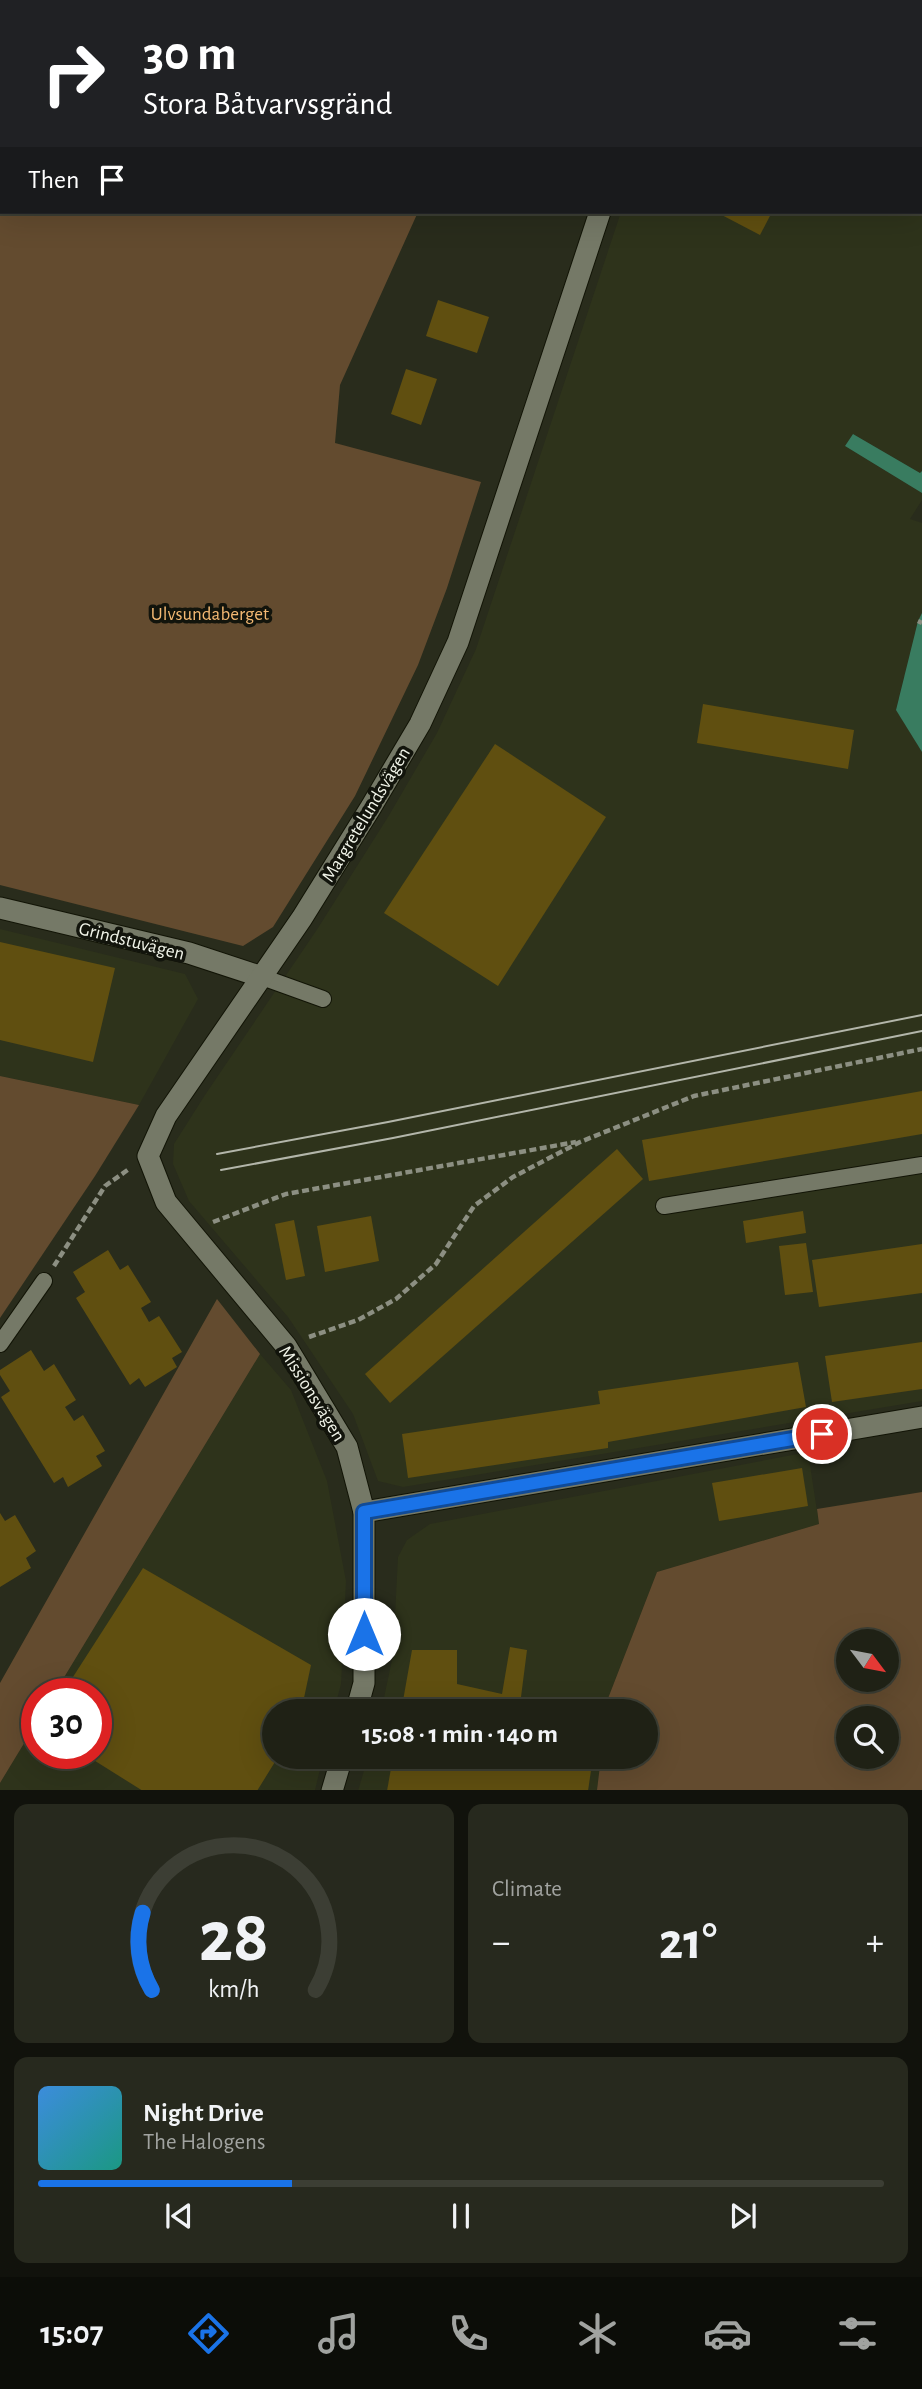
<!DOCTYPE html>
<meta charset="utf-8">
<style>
body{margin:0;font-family:"Alegreya Sans",sans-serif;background:#27291e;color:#f1f3f6;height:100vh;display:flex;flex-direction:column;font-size:26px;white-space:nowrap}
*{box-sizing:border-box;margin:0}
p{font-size:23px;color:#a1a3a0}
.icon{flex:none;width:38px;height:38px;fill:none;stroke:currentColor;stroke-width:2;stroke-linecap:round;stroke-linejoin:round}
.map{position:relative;height:1790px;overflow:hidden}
.details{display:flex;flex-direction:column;gap:14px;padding:14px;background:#11120c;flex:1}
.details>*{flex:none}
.banner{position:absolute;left:0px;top:0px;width:922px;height:214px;box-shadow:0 7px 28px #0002,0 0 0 2px #3c3e34;background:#202124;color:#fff;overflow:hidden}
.needle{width:46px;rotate:122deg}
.controls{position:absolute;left:836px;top:1629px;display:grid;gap:14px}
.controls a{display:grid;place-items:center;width:63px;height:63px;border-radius:50%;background:#1f2115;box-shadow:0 7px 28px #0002,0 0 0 2px #3c3e34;font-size:35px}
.speed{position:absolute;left:21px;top:1678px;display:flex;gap:14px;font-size:35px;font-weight:700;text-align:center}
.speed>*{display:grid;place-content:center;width:91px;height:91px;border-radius:50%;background:#1f2115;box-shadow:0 7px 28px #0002,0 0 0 2px #3c3e34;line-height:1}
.speed .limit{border:10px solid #d22;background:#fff;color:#111}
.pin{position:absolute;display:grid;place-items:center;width:60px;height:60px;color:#fff;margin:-30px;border:4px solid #fff;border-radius:50%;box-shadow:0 2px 7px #0007}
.me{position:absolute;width:77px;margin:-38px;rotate:0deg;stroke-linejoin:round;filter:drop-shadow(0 0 5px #0008)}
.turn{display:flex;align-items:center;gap:24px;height:147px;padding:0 28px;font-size:32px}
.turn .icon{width:91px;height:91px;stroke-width:2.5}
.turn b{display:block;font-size:49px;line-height:60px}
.then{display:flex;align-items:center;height:66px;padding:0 28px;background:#0003;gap:14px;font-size:26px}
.big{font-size:52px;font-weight:600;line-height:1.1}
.details .tile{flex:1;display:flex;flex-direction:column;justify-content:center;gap:10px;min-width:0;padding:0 24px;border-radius:14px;background:#27291e}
.details .dial{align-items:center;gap:0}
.dial svg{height:182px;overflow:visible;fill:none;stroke:#3c3e34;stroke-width:7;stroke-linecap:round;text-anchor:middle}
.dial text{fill:#f1f3f6;stroke:none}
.song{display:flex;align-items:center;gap:21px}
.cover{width:84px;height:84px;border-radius:10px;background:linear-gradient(135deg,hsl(210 70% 55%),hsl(170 70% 35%))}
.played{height:7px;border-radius:4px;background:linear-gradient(90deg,#1a73e8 30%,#3c3e34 30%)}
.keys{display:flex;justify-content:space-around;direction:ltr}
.heat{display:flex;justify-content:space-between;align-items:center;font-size:38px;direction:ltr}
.details .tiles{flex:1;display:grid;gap:14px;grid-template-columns:1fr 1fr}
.tile:last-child{grid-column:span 2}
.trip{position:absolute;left:262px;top:1699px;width:396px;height:70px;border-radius:35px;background:#1f2115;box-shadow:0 7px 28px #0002,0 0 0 2px #3c3e34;font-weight:600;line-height:70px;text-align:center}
.dock{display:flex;height:112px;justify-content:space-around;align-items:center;background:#0c0d08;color:#a1a3a0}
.dock .icon{width:49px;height:49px}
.dock .selected{color:#1a73e8}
.dock b{font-size:32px;color:#f1f3f6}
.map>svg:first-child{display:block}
</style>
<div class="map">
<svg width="922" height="1791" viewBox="0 0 922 1791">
<rect width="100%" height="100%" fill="#292c1c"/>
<g fill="#2e331b">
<path d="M705 0H922V471L920 473 853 434 845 446 922 493V500L910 519 922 523V613L918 621 896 709 922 752V1401L403 1487 378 1481 353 1414 288 1317 189 1201 173 1164 174 1144 205 1095 318 928 388 817 437 733 476 649 621 212H920V2H704Z"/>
<path d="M0 929 185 974 198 999 139 1105 0 1076Z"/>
<path d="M260 1354 291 1390 327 1481 346 1581 341 1684 334 1711 275 1712V1757H323L315 1790 0 1791V1783L37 1722V1754H96V1694H54Z"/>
<path d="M808 1452 819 1524 657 1572 607 1701 606 1711 381 1712 393 1655 398 1557 407 1540 430 1524Z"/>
<path d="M368 1757H601L597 1790 358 1791Z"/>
</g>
<g fill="#634b2f" fill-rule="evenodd">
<path d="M312 0H506V2H310Z"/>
<path d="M0 13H2V212H418L340 385 335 443 481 482 447 588 418 665 355 796 273 927 243 946 0 885Z"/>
<path d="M0 1076 139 1105 95 1176 0 1318Z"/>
<path d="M217 1299 260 1354 54 1694H37V1722L0 1783V1683Z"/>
<path d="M922 1492V1790H597L601 1757H646V1712L606 1711 607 1701 657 1572 819 1524 817 1509ZM849 1642H887V1680H849ZM887 1718V1757H849V1718Z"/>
</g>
<g fill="#397c60">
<path d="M853 434 920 473 922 471V493L845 446Z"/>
<path d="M922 613V752L896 710 918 621Z"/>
</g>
<g fill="#604f10">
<path d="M716 212H772L760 235Z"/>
<path d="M438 300 489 317 477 353 426 336Z"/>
<path d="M406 369 437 379 421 425 391 414Z"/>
<path d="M703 704 854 730 848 769 697 743Z"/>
<path d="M495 744 606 817 498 986 384 913Z"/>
<path d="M0 942 115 968 93 1062 0 1040Z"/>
<path d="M922 1091V1134L649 1181 642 1140Z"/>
<path d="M617 1149 643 1179 390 1403 365 1374Z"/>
<path d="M803 1211 806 1233 746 1243 743 1221Z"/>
<path d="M371 1216 379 1261 325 1272 317 1226Z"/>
<path d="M294 1220 305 1276 286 1280 275 1224Z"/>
<path d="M806 1243 813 1292 785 1295 779 1246Z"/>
<path d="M922 1244V1293L819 1307 812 1260Z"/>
<path d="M108 1250 120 1270 128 1265 151 1302 141 1308 149 1322 159 1316 182 1352 172 1358 177 1367 145 1387 139 1378 130 1385 76 1298 85 1292 73 1272Z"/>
<path d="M922 1342V1389L832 1402 825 1356Z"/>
<path d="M31 1350 44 1371 54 1364 76 1400 65 1407 74 1421 83 1415 105 1451 96 1456 102 1466 68 1487 63 1477 54 1483 1 1397 10 1391 0 1375V1370Z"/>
<path d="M798 1362 806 1407 608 1442V1448L408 1478 402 1434 600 1404 598 1391Z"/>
<path d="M802 1468 808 1506 719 1521 712 1483Z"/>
<path d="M0 1513 5 1521 15 1515 36 1551 26 1558 31 1568 0 1587Z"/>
<path d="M143 1568 311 1665 301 1712H275V1757H278L257 1791H143L84 1754H96V1694H62Z"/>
<path d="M510 1647 527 1650 521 1697 595 1712H401L412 1650H457V1684L502 1694Z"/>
<path d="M393 1757H593L588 1791H387Z"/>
</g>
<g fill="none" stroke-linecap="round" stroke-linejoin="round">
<defs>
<g id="lane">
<path d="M262 977 323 999"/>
<path d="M664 1206 922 1165"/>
<path d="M0 1344 44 1281"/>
</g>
<g id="street">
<path d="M682 2 683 0"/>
<path d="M0 908 189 953 262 977"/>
<path d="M364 1512 922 1417"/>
<path d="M356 1712 364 1683V1512L347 1447 286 1346 166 1202 148 1156 166 1116 302 918 371 807 420 724 458 642 600 212"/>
<path d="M332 1791 342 1757"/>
</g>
</defs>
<use href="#lane" stroke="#121406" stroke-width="18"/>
<use href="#street" stroke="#121406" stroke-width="23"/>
<g stroke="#8c8f82" stroke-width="4.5" stroke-dasharray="7 3.5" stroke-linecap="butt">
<path d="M918 621 922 623"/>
<path d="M213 1222 286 1194 576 1142"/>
<path d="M54 1266 105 1186 129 1169"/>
<path d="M309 1337 358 1320 396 1299 436 1264 474 1206 513 1177 580 1142 694 1096 922 1049"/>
</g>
<use href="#lane" stroke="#757967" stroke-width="16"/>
<use href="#street" stroke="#757967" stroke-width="21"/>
<g stroke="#b3b6aa" stroke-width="2">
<path d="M217 1154 388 1122 922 1015"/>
<path d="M221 1170 393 1138 922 1031"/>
</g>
</g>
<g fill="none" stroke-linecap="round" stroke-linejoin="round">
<defs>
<path id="route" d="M364 1634V1512L822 1434"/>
</defs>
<use href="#route" stroke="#114b97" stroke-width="18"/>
<use href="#route" stroke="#1a73e8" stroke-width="12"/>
</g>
<g text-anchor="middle" stroke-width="7" stroke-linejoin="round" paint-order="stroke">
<g font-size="19" fill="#f4b973" stroke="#12140c">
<text x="210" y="620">Ulvsundaberget</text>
</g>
<g font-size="19" fill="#f1f4e9" stroke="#12140c">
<text transform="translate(365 814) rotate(-59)" y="7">Margretelundsvägen</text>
<text transform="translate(132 940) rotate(14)" y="7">Grindstuvägen</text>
<text transform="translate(313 1393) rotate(58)" y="7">Missionsvägen</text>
</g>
</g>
</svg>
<div class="controls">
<a><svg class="needle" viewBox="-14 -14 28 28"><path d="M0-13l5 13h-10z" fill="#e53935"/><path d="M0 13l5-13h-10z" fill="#a1a3a0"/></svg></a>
<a><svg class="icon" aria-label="search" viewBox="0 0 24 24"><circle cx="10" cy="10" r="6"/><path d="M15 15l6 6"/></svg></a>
</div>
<div class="speed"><div class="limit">30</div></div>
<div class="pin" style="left:822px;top:1434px;background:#d93025"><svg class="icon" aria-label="arrive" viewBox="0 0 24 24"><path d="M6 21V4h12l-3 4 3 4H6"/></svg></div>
<svg class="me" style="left:364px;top:1634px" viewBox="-20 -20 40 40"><circle r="19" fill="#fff"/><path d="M0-13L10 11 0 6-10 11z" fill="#1a73e8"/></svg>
<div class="trip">15:08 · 1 min · 140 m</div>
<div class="banner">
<div class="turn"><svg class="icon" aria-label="right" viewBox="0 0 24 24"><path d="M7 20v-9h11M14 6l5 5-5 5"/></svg><div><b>30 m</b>Stora Båtvarvsgränd</div></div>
<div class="then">Then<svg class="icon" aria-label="arrive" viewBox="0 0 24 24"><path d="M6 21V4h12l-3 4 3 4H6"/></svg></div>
</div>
</div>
<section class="details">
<div class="tiles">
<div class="tile dial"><svg viewBox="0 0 100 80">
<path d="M14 69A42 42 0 1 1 86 69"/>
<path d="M14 69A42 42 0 0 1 10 35" stroke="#1a73e8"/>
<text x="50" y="56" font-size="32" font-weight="700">28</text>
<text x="50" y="72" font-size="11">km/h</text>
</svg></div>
<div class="tile"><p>Climate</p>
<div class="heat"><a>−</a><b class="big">21°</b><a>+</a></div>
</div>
<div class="tile">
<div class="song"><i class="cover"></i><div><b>Night Drive</b><p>The Halogens</p></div></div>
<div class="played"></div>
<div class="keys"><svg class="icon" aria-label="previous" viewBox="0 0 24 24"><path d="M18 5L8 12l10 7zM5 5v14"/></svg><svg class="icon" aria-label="pause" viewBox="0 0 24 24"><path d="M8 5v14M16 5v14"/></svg><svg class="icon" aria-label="next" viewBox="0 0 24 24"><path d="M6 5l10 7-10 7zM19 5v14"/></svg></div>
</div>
</div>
</section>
<nav class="dock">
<b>15:07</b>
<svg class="icon selected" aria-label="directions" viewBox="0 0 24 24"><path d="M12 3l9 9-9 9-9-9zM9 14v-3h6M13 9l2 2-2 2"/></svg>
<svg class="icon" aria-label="music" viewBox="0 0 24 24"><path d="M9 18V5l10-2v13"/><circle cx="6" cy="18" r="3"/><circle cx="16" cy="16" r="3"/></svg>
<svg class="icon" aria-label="phone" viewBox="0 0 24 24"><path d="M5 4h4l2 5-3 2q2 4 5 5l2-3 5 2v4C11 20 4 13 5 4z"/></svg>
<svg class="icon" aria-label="climate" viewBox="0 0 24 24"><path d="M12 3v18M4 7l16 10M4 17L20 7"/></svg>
<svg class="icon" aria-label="car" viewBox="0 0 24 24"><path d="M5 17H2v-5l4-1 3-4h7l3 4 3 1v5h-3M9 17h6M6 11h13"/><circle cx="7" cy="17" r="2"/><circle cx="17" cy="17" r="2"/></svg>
<svg class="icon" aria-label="filters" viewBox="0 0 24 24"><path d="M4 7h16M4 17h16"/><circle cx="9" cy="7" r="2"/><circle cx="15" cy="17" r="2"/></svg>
</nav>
